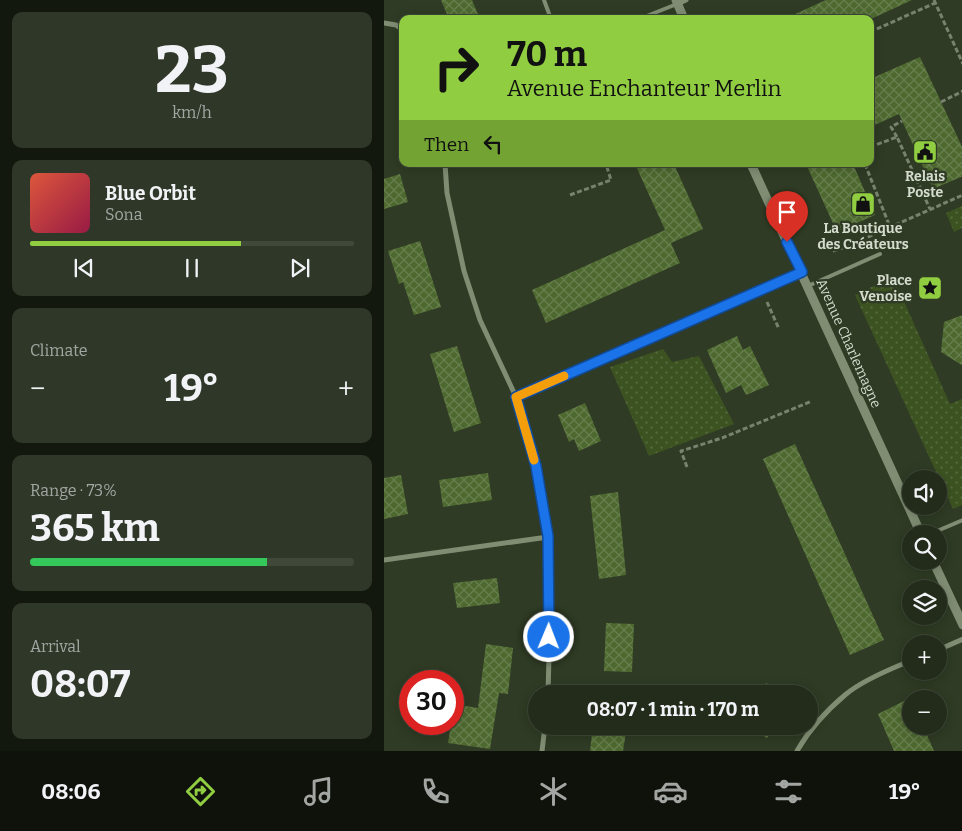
<!DOCTYPE html>
<meta charset="utf-8">
<style>
body{margin:0;font-family:Bitter,serif;background:#2f3828;color:#f1f3f6;height:100vh;display:flex;flex-direction:column;font-size:19px;white-space:nowrap}
*{box-sizing:border-box;margin:0}
p{font-size:16px;color:#a3a7a3}
.icon{flex:none;width:28px;height:28px;fill:none;stroke:currentColor;stroke-width:2;stroke-linecap:round;stroke-linejoin:round}
.map{position:relative;flex:1;overflow:hidden}
.sheet{display:flex;flex-direction:column;gap:12px;padding:12px;background:#13180f;width:384px}
.sheet>*{flex:none}
.hud{position:absolute;left:15px;top:15px;width:475px;height:152px;border-radius:10px;box-shadow:0 2px 12px #0003,0 0 0 1px #40483a;background:#90cd40;color:#111;overflow:hidden}
.controls{position:absolute;left:518px;top:470px;display:grid;gap:10px}
.controls a{display:grid;place-items:center;width:45px;height:45px;border-radius:50%;background:#232c1b;box-shadow:0 2px 12px #0003,0 0 0 1px #40483a;font-size:25px}
.speed{position:absolute;left:15px;top:670px;display:flex;gap:10px;font-size:25px;font-weight:700;text-align:center}
.speed>*{display:grid;place-content:center;width:65px;height:65px;border-radius:50%;background:#232c1b;box-shadow:0 2px 12px #0003,0 0 0 1px #40483a;line-height:1}
.speed .limit{border:8px solid #d22;background:#fff;color:#111}
.pin{position:absolute;display:grid;place-items:center;width:42px;height:42px;color:#fff;margin:-51px -21px;border-radius:50% 50% 50% 0;rotate:-45deg;box-shadow:0 0 5px #0007}
.pin .icon{rotate:45deg}
.me{position:absolute;width:55px;margin:-28px;rotate:1deg;stroke-linejoin:round;filter:drop-shadow(0 0 4px #0008)}
.turn{display:flex;align-items:center;gap:18px;height:105px;padding:0 25px;font-size:22px}
.turn .icon{width:65px;height:65px;stroke-width:2.5}
.turn b{display:block;font-size:35px;line-height:42px}
.then{display:flex;align-items:center;height:48px;padding:0 25px;background:#0003;gap:10px;font-size:19px}
.big{font-size:38px;font-weight:700;line-height:1.1}
.sheet .widget{flex:1;display:flex;flex-direction:column;justify-content:center;gap:8px;min-width:0;padding:0 18px;border-radius:10px;background:#2f3828}
.sheet .dial{align-items:center;gap:0}
.dial b{font-size:65px;line-height:1}
.song{display:flex;align-items:center;gap:15px}
.cover{width:60px;height:60px;border-radius:8px;background:linear-gradient(135deg,hsl(10 70% 55%),hsl(340 70% 35%))}
.played{height:5px;border-radius:2px;background:linear-gradient(90deg,#90cd40 65%,#40483a 65%)}
.keys{display:flex;justify-content:space-around;direction:ltr}
.heat{display:flex;justify-content:space-between;align-items:center;font-size:28px;direction:ltr}
.charge{height:8px;border-radius:4px;background:linear-gradient(90deg,#34c759 73%,#40483a 0)}
.trip{position:absolute;left:144px;top:685px;width:290px;height:50px;border-radius:25px;background:#232c1b;box-shadow:0 2px 12px #0003,0 0 0 1px #40483a;font-weight:700;line-height:50px;text-align:center}
.tabs{display:flex;height:80px;justify-content:space-around;align-items:center;background:#0e120b;color:#a3a7a3}
.tabs .icon{width:35px;height:35px}
.tabs .active{color:#90cd40}
.tabs b{font-size:22px;color:#f1f3f6}
main{display:flex;flex:1;min-height:0}
.map>svg:first-child{display:block}
</style>
<main>
<section class="sheet">
<div class="widget dial"><b>23</b><p>km/h</p></div>
<div class="widget">
<div class="song"><i class="cover"></i><div><b>Blue Orbit</b><p>Sona</p></div></div>
<div class="played"></div>
<div class="keys"><svg class="icon" aria-label="previous" viewBox="0 0 24 24"><path d="M18 5L8 12l10 7zM5 5v14"/></svg><svg class="icon" aria-label="pause" viewBox="0 0 24 24"><path d="M8 5v14M16 5v14"/></svg><svg class="icon" aria-label="next" viewBox="0 0 24 24"><path d="M6 5l10 7-10 7zM19 5v14"/></svg></div>
</div>
<div class="widget"><p>Climate</p>
<div class="heat"><a>−</a><b class="big">19°</b><a>+</a></div>
</div>
<div class="widget"><p>Range · 73%</p><b class="big">365 km</b><div class="charge"></div></div>
<div class="widget"><p>Arrival</p><b class="big">08:07</b></div>
</section>
<div class="map">
<svg width="579" height="751" viewBox="0 0 579 751">
<defs>
<pattern id="grass-dots" width="8" height="8" patternUnits="userSpaceOnUse" patternTransform="scale(1.25)"><rect width="8" height="8" fill="#3c5321"/><path d="M2 2h.1M6 6h.1" fill="none" stroke="#576b40" stroke-width="1.8" stroke-linecap="round"/></pattern>
<pattern id="building-cross-hatch" width="8" height="8" patternUnits="userSpaceOnUse" patternTransform="scale(1.25)"><rect width="8" height="8" fill="#4e6930"/><path d="M0 0l8 8M0 8l8-8" fill="none" stroke="#677e4d"/></pattern>
</defs>
<rect width="100%" height="100%" fill="#2f3b24"/>
<g fill="url(#grass-dots)">
<path d="M578 206V228L570 232 562 213Z"/>
<path d="M509 277 566 404 578 399V505L569 509 471 295Z"/>
<path d="M279 349 288 362 315 356 350 424 265 456 226 367Z"/>
</g>
<g fill="url(#building-cross-hatch)">
<path d="M57 0H88L96 19H65Z"/>
<path d="M442 0H528L487 19H400Z"/>
<path d="M536 57 579 149V176L549 189 515 114 486 127V79Z"/>
<path d="M251 164H290L319 229 287 243Z"/>
<path d="M422 164H469L491 215 453 232Z"/>
<path d="M16 174 24 202 0 209V179Z"/>
<path d="M281 230 296 263 162 323 148 290Z"/>
<path d="M36 241 57 307 30 315 19 282 15 284 4 251Z"/>
<path d="M579 315V366L557 352 560 322Z"/>
<path d="M353 336 359 350 366 346 385 385 362 395 357 385 342 393 323 350Z"/>
<path d="M73 346 97 423 70 432 46 354Z"/>
<path d="M201 403 217 441 195 451 190 439 185 442 174 415Z"/>
<path d="M411 444 500 640 466 655 379 459Z"/>
<path d="M104 473 108 500 59 507 55 480Z"/>
<path d="M17 475 24 514 0 519V478Z"/>
<path d="M234 492 242 575 215 579 206 496Z"/>
<path d="M113 578 116 603 73 608 69 583Z"/>
<path d="M222 623 250 624 248 672 220 671Z"/>
<path d="M102 644 129 648 124 694 115 693 106 749 64 743 67 724H69L70 704 94 708Z"/>
<path d="M382 683 402 694H376Z"/>
<path d="M526 698V726H539L550 751H510L494 714Z"/>
<path d="M209 726H243L239 751H206Z"/>
<path d="M363 726H390L383 738Z"/>
</g>
<g fill="none" stroke-linecap="round" stroke-linejoin="round">
<g stroke="#79826f" stroke-width="3" stroke-dasharray="5 2.5" stroke-linecap="butt">
<path d="M550 0 579 64"/>
<path d="M486 32 551 3"/>
<path d="M557 102 579 91"/>
<path d="M513 137 507 127 518 121"/>
<path d="M486 147 513 137 546 209"/>
<path d="M481 164 506 227"/>
<path d="M186 195 227 180 222 164"/>
<path d="M449 251 459 248 579 195"/>
<path d="M383 302 395 329"/>
<path d="M303 467 297 451 338 438 428 401"/>
</g>
<g stroke="#808d73" stroke-width="4">
<path d="M160 0 167 19"/>
<path d="M255 19 293 4"/>
<path d="M424 286 496 254"/>
<path d="M546 534 579 520"/>
</g>
<g stroke="#808d73" stroke-width="5">
<path d="M293 4 302 0"/>
<path d="M0 23 12 25 19 30"/>
<path d="M61 164 63 193 80 271 96 320 132 397 152 466 164 537 166 618 164 694"/>
<path d="M132 397 417 272"/>
<path d="M0 560 164 537"/>
<path d="M554 650 579 639"/>
<path d="M158 751 161 726"/>
<path d="M413 751C425 730 442 711 461 695 477 681 506 669 526 661"/>
</g>
<g stroke="#808d73" stroke-width="9">
<path d="M292 0 300 19"/>
<path d="M367 164 537 534"/>
<path d="M549 561 579 625"/>
</g>
</g>
<g fill="none" stroke-linecap="round" stroke-linejoin="round">
<defs>
<path id="route" d="M165 637 164 536 152 466 132 397 418 272 403 242"/>
</defs>
<use href="#route" stroke="#114b97" stroke-width="12"/>
<use href="#route" stroke="#1a73e8" stroke-width="9"/>
<path stroke="#f59e0b" stroke-width="9" d="M150 460 132 397 180 376"/>
</g>
<defs>
<symbol id="civic-square" viewBox="-11 -11 22 22"><rect x="-9" y="-9" width="18" height="18" rx="4" fill="#90cd40" stroke="#2f3b24"/><path d="M-.6-6.5H3V-4.5H.6V-3L4-1V1h2V6H-6V1h2V-1L-.6-3ZM-1.2 2.5V6h2.4V2.5Z" fill="#111"/></symbol>
<symbol id="shop-square" viewBox="-11 -11 22 22"><rect x="-9" y="-9" width="18" height="18" rx="4" fill="#90cd40" stroke="#2f3b24"/><path d="M-5-2.5h2.3a2.7 3.5 0 0 1 5.4 0H5L5.5 6h-11ZM-1.5-2.5h3a1.5 2.3 0 0 0-3 0Z" fill="#111"/></symbol>
<symbol id="sight-square" viewBox="-11 -11 22 22"><rect x="-9" y="-9" width="18" height="18" rx="4" fill="#90cd40" stroke="#2f3b24"/><path d="M0-6L1.8-2.2L6-1.7L2.9 1.2L3.7 5.4L0 3.3L-3.7 5.4L-2.9 1.2L-6-1.7L-1.8-2.2Z" fill="#111"/></symbol>
</defs>
<g fill-rule="evenodd">
<use href="#civic-square" x="527" y="138" width="28" height="28"/>
<use href="#shop-square" x="465" y="190" width="28" height="28"/>
<use href="#sight-square" x="532" y="274" width="28" height="28"/>
</g>
<g text-anchor="middle" stroke-width="5" stroke-linejoin="round" paint-order="stroke">
<g font-size="14" font-weight="bold" fill="#d4dbcd" stroke="#2f3b24">
<text x="541" y="181">Relais<tspan x="541" dy="16">Poste</tspan></text>
<text x="479" y="233">La Boutique<tspan x="479" dy="16">des Créateurs</tspan></text>
<text x="528" y="285" text-anchor="end">Place<tspan x="528" dy="16">Venoise</tspan></text>
</g>
<g font-size="14" fill="#d4dbcd" stroke="#2f3b24">
<text transform="translate(465 343) rotate(66)" y="5">Avenue Charlemagne</text>
</g>
</g>
</svg>
<div class="controls">
<a><svg class="icon" aria-label="sound" viewBox="0 0 24 24"><path d="M4 9h4l5-4v14l-5-4H4zM17 9q2 3 0 6"/></svg></a>
<a><svg class="icon" aria-label="search" viewBox="0 0 24 24"><circle cx="10" cy="10" r="6"/><path d="M15 15l6 6"/></svg></a>
<a><svg class="icon" aria-label="layers" viewBox="0 0 24 24"><path d="M12 4l9 5-9 5-9-5zM3 14l9 5 9-5"/></svg></a>
<a>+</a>
<a>−</a>
</div>
<div class="speed"><div class="limit">30</div></div>
<div class="pin" style="left:403px;top:242px;background:#d93025"><svg class="icon" aria-label="arrive" viewBox="0 0 24 24"><path d="M6 21V4h12l-3 4 3 4H6"/></svg></div>
<svg class="me" style="left:165px;top:637px" viewBox="-20 -20 40 40"><circle r="17" fill="#1a73e8" stroke="#fff" stroke-width="3"/><path d="M0-11L8 9 0 5-8 9z" fill="#fff"/></svg>
<div class="trip">08:07 · 1 min · 170 m</div>
<div class="hud">
<div class="turn"><svg class="icon" aria-label="right" viewBox="0 0 24 24"><path d="M7 20v-9h11M14 6l5 5-5 5"/></svg><div><b>70 m</b>Avenue Enchanteur Merlin</div></div>
<div class="then">Then<svg class="icon" aria-label="left" viewBox="0 0 24 24"><path d="M17 20v-9H6M10 6l-5 5 5 5"/></svg></div>
</div>
</div>
</main>
<nav class="tabs">
<b>08:06</b>
<svg class="icon active" aria-label="directions" viewBox="0 0 24 24"><path d="M12 3l9 9-9 9-9-9zM9 14v-3h6M13 9l2 2-2 2"/></svg>
<svg class="icon" aria-label="music" viewBox="0 0 24 24"><path d="M9 18V5l10-2v13"/><circle cx="6" cy="18" r="3"/><circle cx="16" cy="16" r="3"/></svg>
<svg class="icon" aria-label="phone" viewBox="0 0 24 24"><path d="M5 4h4l2 5-3 2q2 4 5 5l2-3 5 2v4C11 20 4 13 5 4z"/></svg>
<svg class="icon" aria-label="climate" viewBox="0 0 24 24"><path d="M12 3v18M4 7l16 10M4 17L20 7"/></svg>
<svg class="icon" aria-label="car" viewBox="0 0 24 24"><path d="M5 17H2v-5l4-1 3-4h7l3 4 3 1v5h-3M9 17h6M6 11h13"/><circle cx="7" cy="17" r="2"/><circle cx="17" cy="17" r="2"/></svg>
<svg class="icon" aria-label="filters" viewBox="0 0 24 24"><path d="M4 7h16M4 17h16"/><circle cx="9" cy="7" r="2"/><circle cx="15" cy="17" r="2"/></svg>
<b>19°</b>
</nav>
